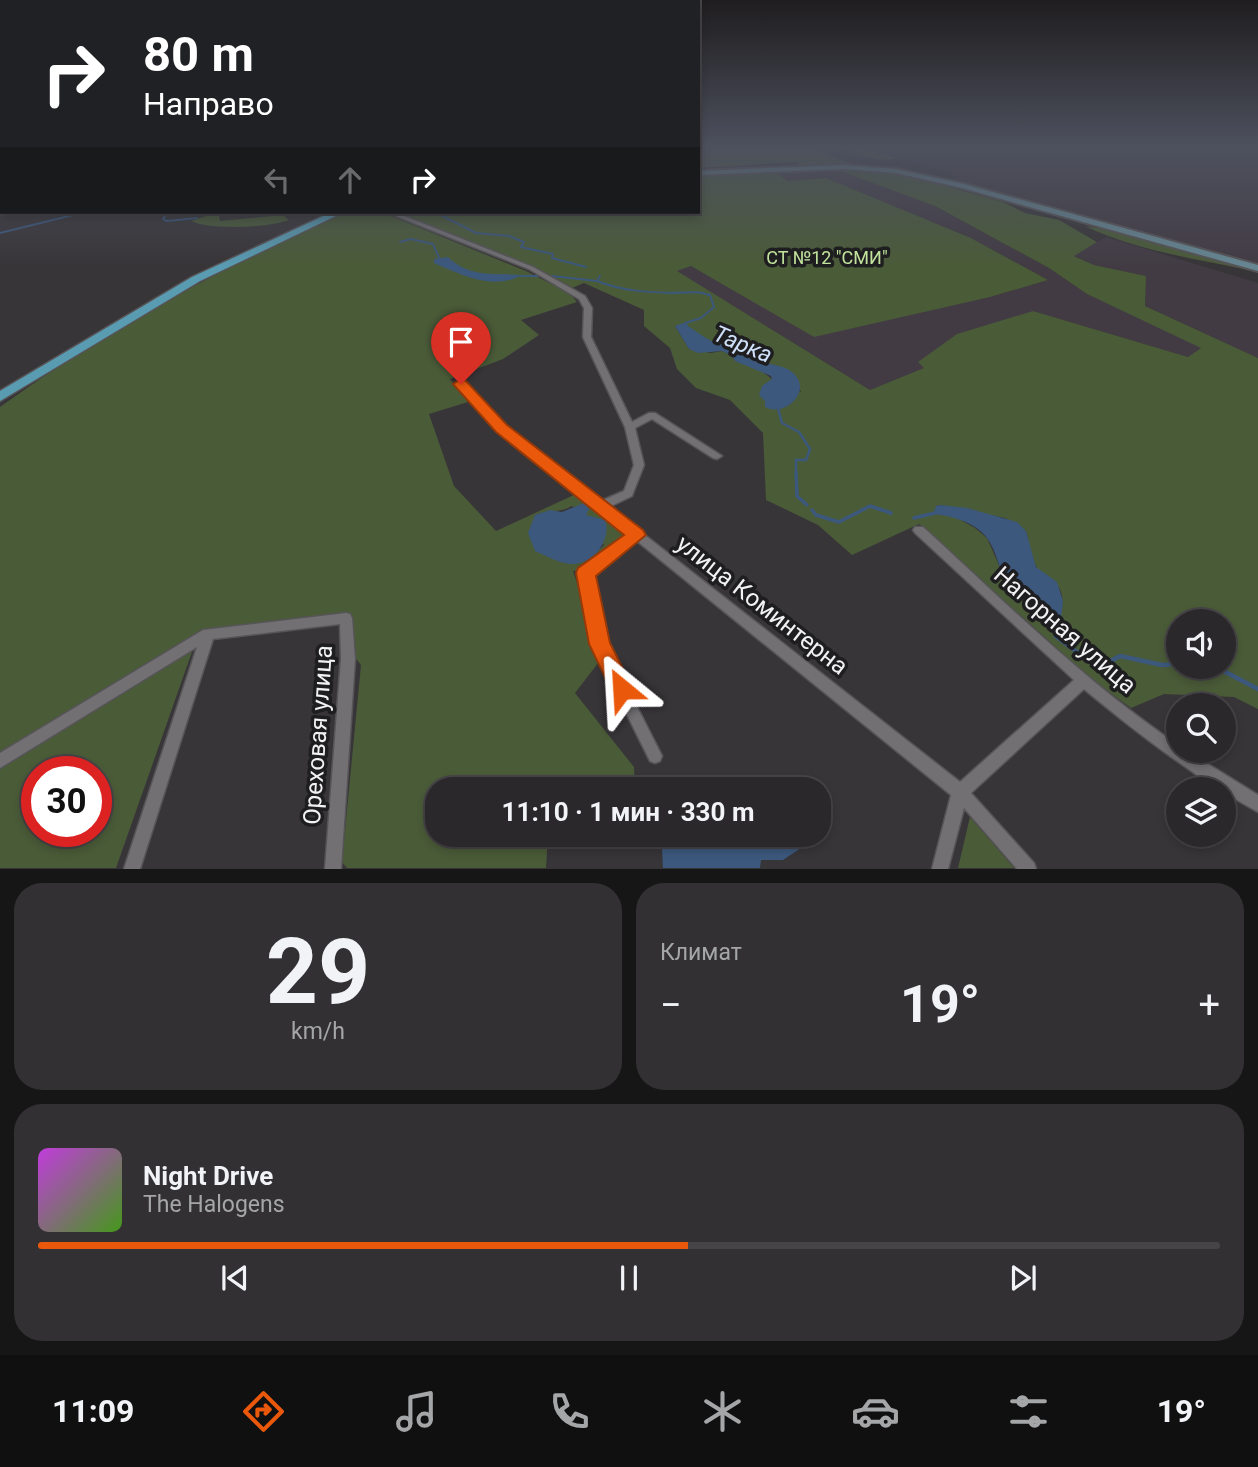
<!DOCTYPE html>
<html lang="ru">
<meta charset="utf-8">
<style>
body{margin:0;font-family:Roboto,sans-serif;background:#323032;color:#f1f3f6;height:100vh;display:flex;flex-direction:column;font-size:26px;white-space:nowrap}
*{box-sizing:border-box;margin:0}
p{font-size:23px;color:#a5a6a8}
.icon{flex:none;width:38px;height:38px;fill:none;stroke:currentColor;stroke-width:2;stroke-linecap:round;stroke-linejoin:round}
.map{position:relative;height:869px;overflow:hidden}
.details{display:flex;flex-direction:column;gap:14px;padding:14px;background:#171617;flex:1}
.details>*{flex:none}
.banner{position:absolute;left:0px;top:0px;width:700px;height:214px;box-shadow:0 4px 10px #0003,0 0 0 2px #464447;background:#202124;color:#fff;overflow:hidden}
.controls{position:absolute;left:1166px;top:609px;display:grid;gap:14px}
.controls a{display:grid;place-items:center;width:70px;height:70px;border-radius:50%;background:#2a282a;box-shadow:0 4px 10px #0003,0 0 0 2px #464447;font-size:35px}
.speed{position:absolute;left:21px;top:756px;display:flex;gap:14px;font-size:35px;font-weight:700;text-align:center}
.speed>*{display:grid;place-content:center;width:91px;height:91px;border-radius:50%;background:#2a282a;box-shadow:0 4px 10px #0003,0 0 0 2px #464447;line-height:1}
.speed .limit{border:10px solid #d22;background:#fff;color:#111}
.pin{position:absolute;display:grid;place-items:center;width:60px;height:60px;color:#fff;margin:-72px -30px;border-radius:50% 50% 50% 0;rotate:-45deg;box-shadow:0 0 7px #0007}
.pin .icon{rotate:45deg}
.me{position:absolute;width:77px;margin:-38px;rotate:333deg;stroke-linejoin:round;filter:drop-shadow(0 0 5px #0008)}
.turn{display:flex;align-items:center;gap:24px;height:147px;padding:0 28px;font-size:32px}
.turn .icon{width:91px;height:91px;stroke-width:2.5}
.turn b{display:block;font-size:49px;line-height:60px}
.lanes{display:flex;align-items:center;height:66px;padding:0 28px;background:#0003;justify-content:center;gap:35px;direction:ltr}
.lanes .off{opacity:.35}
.big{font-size:52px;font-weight:700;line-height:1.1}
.details .tile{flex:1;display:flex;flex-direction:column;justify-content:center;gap:10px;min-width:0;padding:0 24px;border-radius:28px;background:#323032}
.details .dial{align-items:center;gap:0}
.dial b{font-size:91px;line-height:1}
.song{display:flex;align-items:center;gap:21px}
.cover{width:84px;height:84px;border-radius:10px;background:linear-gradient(135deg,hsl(290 70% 55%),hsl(100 70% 35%))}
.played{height:7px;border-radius:4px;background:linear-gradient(90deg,#ea580c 55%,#464447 55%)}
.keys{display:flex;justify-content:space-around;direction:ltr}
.heat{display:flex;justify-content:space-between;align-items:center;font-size:38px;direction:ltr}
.details .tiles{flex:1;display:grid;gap:14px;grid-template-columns:1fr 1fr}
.tile:last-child{grid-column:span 2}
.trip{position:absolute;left:425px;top:777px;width:406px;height:70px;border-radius:28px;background:#2a282a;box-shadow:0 4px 10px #0003,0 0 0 2px #464447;font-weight:700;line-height:70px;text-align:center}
.tabs{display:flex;height:112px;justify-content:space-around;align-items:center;background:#111011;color:#a5a6a8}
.tabs .icon{width:49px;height:49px}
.tabs .on{color:#ea580c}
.tabs b{font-size:32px;color:#f1f3f6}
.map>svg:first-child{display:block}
</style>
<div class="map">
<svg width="1258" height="869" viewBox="0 0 1258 869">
<rect width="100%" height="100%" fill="#383538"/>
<g fill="#423b44">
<path d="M858 146H1258V267L954 182 955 177 949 174Z"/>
<path d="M835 169 935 206 1049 268 1087 294 1202 347 1188 357 1033 311 919 362 925 368 870 390 676 271 691 266 729 286 913 313 990 297 1048 280 971 238 826 178 788 181 777 173Z"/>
<path d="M1106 237 1258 283V358L1145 306 1146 276 1094 265 1073 255Z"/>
</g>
<g fill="#4a5b38" fill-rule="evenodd">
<path d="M698 146H858L896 158C870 166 843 141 818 151L852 164 895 169 800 168 796 162 698 168Z"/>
<path d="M835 169 882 172 923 180 1003 202 1025 213 1059 220 1097 242 1074 256 1094 265 1146 276 1145 306 1258 358V709L1234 697 1164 694 1131 708 1090 678 919 524 852 555 818 525 766 500 763 433 730 400 696 388 677 369 670 348 644 326V310L584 283 572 288 533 267 397 212H698V177L777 173 788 181 826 178 971 238 1048 280 990 297 814 337 691 266 677 271 870 390 924 368 918 362 957 334 1033 311 1188 357 1201 348 1087 294 1049 268 935 206ZM675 326C693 326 700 338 715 343 741 351 766 363 792 373L801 392 772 379 760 370 735 361 731 355 722 351 711 353 689 349ZM941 505 1005 518 1026 531C1029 542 1031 554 1035 564 1042 581 1066 577 1062 608L1043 614 1031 597 1011 587 1005 579 987 538 975 528 936 506ZM1178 621H1223V667H1178Z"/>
<path d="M346 212H381L526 271 569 293 577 302 521 320 539 335 503 359 450 379 468 402 429 414 454 486 496 531 576 494 629 535 583 570 573 571 602 658 575 693 634 767 635 789H438V835H548L546 868H347L342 862 361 665 354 656 351 615 199 632 116 868H0V407C108 329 225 266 346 212ZM572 506 586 515 604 545C586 563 581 566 556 560L535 515C549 510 560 513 572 506ZM37 772H96V831H37Z"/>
<path d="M212 214 219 216 220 221 283 215 289 220C269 228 210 230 191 221Z"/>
<path d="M1085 226 1114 231 1258 272C1200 259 1139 252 1085 226Z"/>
<path d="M970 817 1014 868H958Z"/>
</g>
<g fill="#3c587d">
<path d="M448 257C469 278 495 273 522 275 493 291 462 275 434 263V259Z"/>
<path d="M686 322 688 326C696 331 707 340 716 343 723 345 730 345 737 348 742 350 745 356 750 358 763 365 780 363 792 372 814 390 786 418 765 407V401L759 395 762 386 772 379 771 376 735 361 731 355 722 351 698 353 689 349 675 326Z"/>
<path d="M584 503 589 509 586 515 605 520C612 539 594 564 573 564 560 564 547 556 535 551L528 533 535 515 550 510 562 512Z"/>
<path d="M941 505 967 508 1017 522 1026 531 1036 567 1057 582 1063 601 1061 619C1044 619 1043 608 1032 598 1024 590 1011 590 1005 579 998 566 996 550 987 538 975 522 952 516 933 514L936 506Z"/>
<path d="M665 835H796L801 848 783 860H761L760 868H663L662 848Z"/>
</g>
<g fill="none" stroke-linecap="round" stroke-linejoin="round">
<g stroke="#3c587d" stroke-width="2">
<path d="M168 212 163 219 167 221 197 218"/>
<path d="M435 212 476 233 509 236 524 242 521 247 553 254 552 258 586 267"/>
<path d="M0 233 85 212"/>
<path d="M400 242 411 239 433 244 440 260"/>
<path d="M521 276H539"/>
<path d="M552 276 597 281"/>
<path d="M600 276 597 281C622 291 646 292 672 293 687 293 696 290 710 295L714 307 701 318 685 323"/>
</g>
<path stroke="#3c587d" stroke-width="2.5" d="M778 408 782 423 799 432 810 449 806 460H796V474"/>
<g stroke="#3c587d" stroke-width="3.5">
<path d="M796 472 797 496 807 505"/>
<path d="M812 510 816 515 839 522 870 506 891 513"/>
<path d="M914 518 935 513"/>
<path d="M1061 618 1055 636 1071 648"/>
</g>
<g stroke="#3c587d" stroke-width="4.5">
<path d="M1069 646 1098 668 1120 656 1162 665 1178 664"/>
<path d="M1216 667 1258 689"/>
</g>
<defs>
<g id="street">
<path d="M386 212H394L533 267 585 296 592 308 591 337 632 422 649 413H655L722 456 717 459 713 458 652 419 635 428 644 465 633 493 632 496 609 507 960 782 1074 680 915 533 913 530 915 527H923C1005 602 1085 682 1178 745V751H1187L1258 795V812L1223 792V789C1211 788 1200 777 1190 770 1153 745 1118 717 1084 689L971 793 1034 863 1036 869H1017L964 808 948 869H932L951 795 637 541 591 575 605 644 662 756 660 761 655 763 650 761 592 644 579 573 581 570 629 535 499 430 457 384 458 382H464L505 426 601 501 624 491 634 465 625 427 583 337 584 308 579 299 529 269Z"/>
<path d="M346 613 350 614 352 618 355 659 341 869H325L341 659 340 624 213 639 140 869H124L197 647 0 768V753L203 630Z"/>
</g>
<g id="secondary">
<path d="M844 165 896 169 964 184 1258 265V271L962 188 896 173 844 169 698 175V171Z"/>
<rect x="0" y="170" width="2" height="4"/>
</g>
<path id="primary" d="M332 212H344L200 281 0 401V391L192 277Z"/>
</defs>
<use href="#street" stroke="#565457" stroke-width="3"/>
<use href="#secondary" stroke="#565457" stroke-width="4"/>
<use href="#primary" stroke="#565457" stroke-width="3"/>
<use href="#street" fill="#727073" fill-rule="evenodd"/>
<use href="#secondary" fill="#668692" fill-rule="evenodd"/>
<use href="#primary" fill="#599cb2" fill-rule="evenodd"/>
</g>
<linearGradient id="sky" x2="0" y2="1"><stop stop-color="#1f1d1f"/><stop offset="0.55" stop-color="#4d515e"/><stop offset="1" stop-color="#4d515e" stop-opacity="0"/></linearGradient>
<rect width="1258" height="267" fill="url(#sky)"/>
<path fill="#ea580c" stroke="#983908" stroke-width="2" d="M461 379 466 381 507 425 643 530 646 535 596 576 610 643 633 689 630 696 622 699 614 696 589 644 576 573 578 568 624 535 496 432 453 384Z"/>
<g text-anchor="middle" stroke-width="7" stroke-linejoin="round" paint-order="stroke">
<g font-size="18" fill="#c1e39d" stroke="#1e1d1f">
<text x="827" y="264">СТ №12 "СМИ"</text>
</g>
<g font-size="23" font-style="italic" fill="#cfe1fa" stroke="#1e1d1f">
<text transform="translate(743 344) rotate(23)" y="8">Тарка</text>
</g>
<g font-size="24" fill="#f2f1f3" stroke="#1e1d1f">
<text transform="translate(762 605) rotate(38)" y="8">улица Коминтерна</text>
<text transform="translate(1065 630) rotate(41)" y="8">Нагорная улица</text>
<text transform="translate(318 735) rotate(-86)" y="8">Ореховая улица</text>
</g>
</g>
</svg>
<div class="controls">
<a><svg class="icon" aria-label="sound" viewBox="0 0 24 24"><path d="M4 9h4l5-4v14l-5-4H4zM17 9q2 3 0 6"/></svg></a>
<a><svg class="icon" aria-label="search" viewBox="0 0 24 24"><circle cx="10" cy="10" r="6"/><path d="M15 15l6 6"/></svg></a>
<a><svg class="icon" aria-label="layers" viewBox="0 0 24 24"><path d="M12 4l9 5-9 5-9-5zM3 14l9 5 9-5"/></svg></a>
</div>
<div class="speed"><div class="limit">30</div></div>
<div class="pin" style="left:461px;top:384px;background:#d93025"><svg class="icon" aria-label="arrive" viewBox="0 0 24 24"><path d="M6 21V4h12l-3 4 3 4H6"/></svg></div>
<svg class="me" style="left:622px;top:689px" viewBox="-20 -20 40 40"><path d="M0-17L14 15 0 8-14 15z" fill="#ea580c" stroke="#fff" stroke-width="4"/></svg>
<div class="trip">11:10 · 1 мин · 330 m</div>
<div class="banner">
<div class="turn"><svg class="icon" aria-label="right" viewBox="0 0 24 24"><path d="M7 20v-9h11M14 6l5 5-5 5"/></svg><div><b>80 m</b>Направо</div></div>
<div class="lanes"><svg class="icon off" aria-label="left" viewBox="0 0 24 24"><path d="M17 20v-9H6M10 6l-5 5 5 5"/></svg><svg class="icon off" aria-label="ahead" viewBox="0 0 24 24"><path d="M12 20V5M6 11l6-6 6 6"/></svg><svg class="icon" aria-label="right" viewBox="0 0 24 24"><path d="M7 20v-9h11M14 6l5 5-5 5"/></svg></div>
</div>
</div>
<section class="details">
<div class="tiles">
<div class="tile dial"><b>29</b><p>km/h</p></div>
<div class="tile"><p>Климат</p>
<div class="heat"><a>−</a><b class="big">19°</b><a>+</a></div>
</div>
<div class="tile">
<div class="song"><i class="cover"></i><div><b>Night Drive</b><p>The Halogens</p></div></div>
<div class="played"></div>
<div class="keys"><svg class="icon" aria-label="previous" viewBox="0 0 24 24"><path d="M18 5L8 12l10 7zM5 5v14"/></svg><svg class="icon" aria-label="pause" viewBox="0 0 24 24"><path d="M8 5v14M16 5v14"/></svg><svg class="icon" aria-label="next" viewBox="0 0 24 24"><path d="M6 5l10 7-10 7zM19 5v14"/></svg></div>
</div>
</div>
</section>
<nav class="tabs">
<b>11:09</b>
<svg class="icon on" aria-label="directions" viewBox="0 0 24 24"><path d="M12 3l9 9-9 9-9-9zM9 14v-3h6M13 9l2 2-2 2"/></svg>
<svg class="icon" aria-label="music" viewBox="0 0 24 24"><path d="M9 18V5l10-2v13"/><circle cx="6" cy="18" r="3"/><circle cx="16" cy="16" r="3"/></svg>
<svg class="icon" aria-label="phone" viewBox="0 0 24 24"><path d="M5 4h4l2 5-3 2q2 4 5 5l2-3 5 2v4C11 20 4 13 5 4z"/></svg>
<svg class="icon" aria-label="climate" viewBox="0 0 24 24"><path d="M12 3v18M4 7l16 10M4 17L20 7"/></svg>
<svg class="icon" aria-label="car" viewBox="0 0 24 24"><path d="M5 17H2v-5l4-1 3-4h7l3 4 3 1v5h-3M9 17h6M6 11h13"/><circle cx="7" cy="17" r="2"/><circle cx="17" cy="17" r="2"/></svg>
<svg class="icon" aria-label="filters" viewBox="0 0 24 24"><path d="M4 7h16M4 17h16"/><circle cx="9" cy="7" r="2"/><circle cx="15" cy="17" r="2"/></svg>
<b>19°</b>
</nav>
